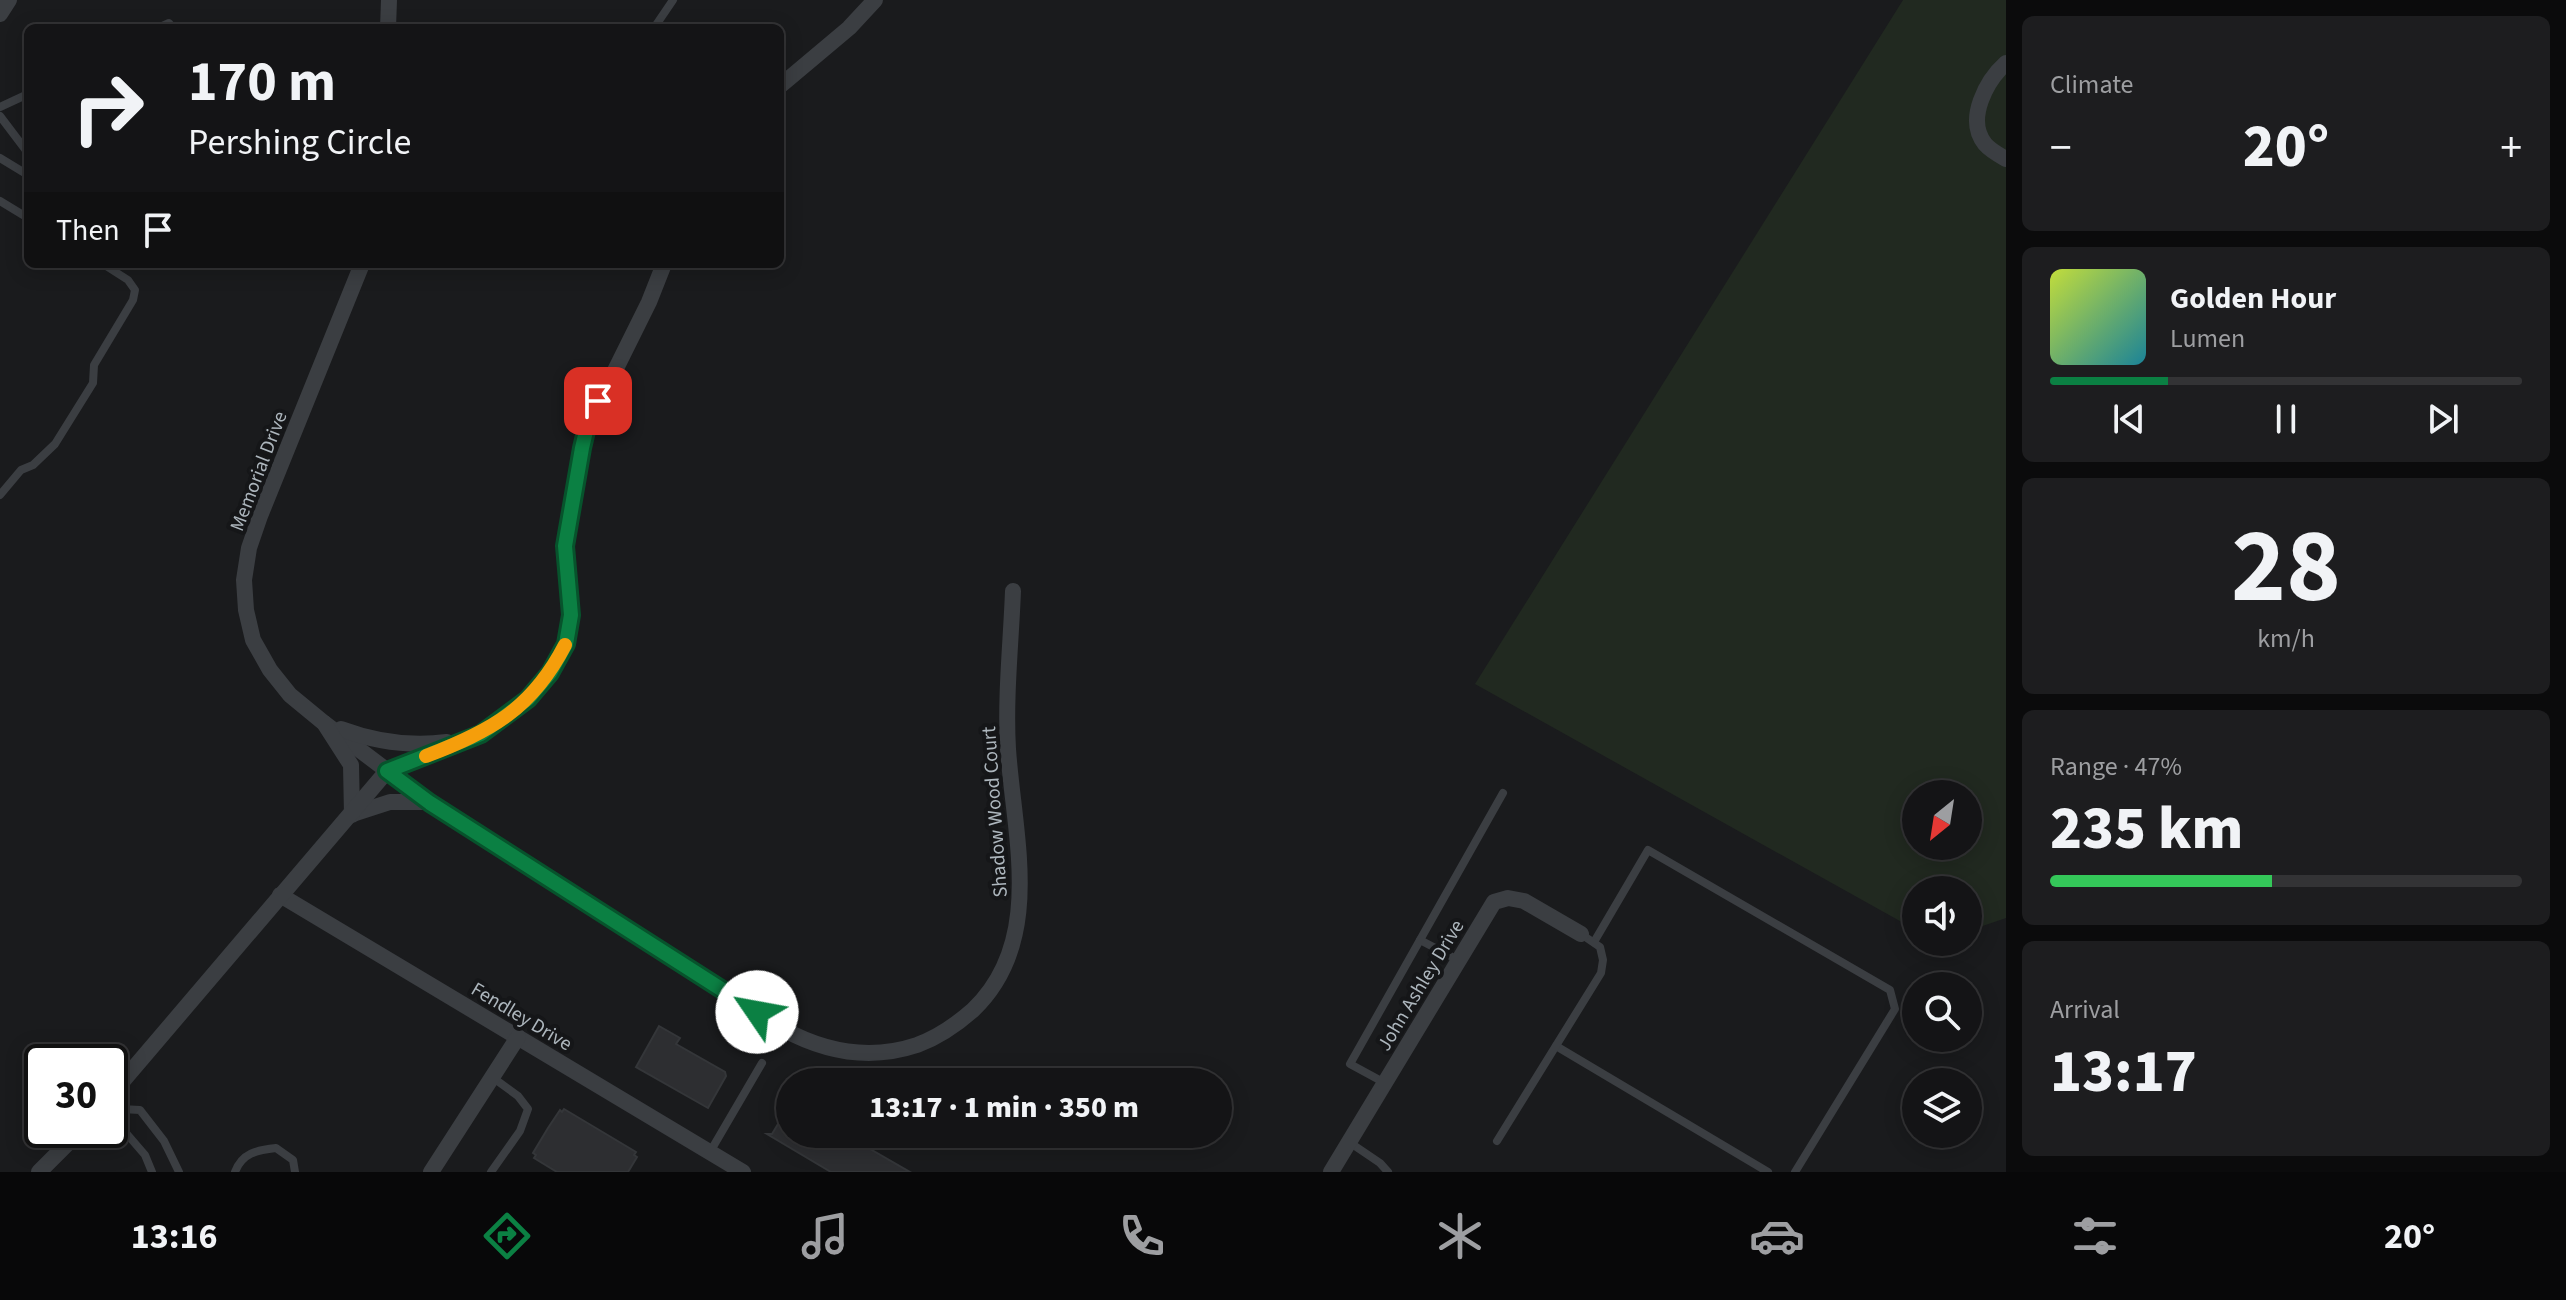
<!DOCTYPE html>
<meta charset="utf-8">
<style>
body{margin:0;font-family:"Source Sans 3",sans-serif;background:#1d1d1f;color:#f1f3f6;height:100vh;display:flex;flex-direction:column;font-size:30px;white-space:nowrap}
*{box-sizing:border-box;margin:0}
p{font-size:26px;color:#9d9ea1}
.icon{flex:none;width:44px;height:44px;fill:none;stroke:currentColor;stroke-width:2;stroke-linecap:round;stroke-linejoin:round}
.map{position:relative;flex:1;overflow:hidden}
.drawer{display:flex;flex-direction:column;gap:16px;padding:16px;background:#0b0b0c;width:560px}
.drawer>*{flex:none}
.banner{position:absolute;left:24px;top:24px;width:760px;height:244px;border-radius:12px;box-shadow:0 4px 20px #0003,0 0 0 2px #333335;background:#141416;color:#f1f3f6;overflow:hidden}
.needle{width:52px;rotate:210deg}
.fabs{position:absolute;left:1902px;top:780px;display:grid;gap:16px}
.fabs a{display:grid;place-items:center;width:80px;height:80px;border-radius:50%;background:#141416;box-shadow:0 4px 20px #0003,0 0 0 2px #333335;font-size:40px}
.speed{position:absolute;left:24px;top:1044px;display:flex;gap:16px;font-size:40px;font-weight:700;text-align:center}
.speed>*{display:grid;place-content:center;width:104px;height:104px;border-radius:50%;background:#141416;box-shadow:0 4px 20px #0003,0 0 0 2px #333335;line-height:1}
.speed .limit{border:4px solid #111;border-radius:12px;background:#fff;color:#111}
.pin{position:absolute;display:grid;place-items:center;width:68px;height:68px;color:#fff;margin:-34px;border-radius:16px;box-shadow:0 4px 12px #0006}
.me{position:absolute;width:88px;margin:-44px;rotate:303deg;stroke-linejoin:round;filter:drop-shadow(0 0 6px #0008)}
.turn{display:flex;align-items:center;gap:28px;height:168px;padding:0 32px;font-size:36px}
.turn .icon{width:104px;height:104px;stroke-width:2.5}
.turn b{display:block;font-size:56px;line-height:68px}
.then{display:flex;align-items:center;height:76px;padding:0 32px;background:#0003;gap:16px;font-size:30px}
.big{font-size:60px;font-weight:800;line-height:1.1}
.drawer .card{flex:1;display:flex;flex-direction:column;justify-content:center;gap:12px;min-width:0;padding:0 28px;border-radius:12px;background:#1d1d1f}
.drawer .dial{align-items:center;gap:0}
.dial b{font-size:104px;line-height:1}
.song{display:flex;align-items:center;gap:24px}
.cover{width:96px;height:96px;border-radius:12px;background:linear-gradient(135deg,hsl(70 70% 55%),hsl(190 70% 35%))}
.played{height:8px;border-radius:4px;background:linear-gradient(90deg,#0b8043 25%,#333335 25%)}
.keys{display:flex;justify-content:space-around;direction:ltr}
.heat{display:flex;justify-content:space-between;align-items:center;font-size:44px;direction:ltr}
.charge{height:12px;border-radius:6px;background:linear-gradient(90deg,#34c759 47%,#333335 0)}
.trip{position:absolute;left:776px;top:1068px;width:456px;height:80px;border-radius:40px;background:#141416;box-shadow:0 4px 20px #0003,0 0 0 2px #333335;font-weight:800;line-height:80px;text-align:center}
.dock{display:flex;height:128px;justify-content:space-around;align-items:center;background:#080809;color:#9d9ea1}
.dock .icon{width:56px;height:56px}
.dock .current{color:#0b8043}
.dock b{font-size:36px;color:#f1f3f6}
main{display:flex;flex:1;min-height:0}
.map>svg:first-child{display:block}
</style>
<main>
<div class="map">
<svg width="2006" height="1172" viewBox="0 0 2006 1172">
<rect width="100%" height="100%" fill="#1a1b1d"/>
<path fill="#212920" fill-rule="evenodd" d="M1903 0H2006V918L1968 931V890H1916V930L1475 684ZM1916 794H1968V846H1916Z"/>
<g fill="#2d2e31" stroke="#343639" stroke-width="2">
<path d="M659 1026 680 1038 676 1044 725 1072 726 1076 708 1108 636 1067Z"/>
<path d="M790 1104V1134H844L910 1172H831L767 1134H772Z"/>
<path d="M564 1109 636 1152 634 1155 637 1157 628 1172H557L534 1158 536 1155 533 1153 548 1128 560 1110 562 1112Z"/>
</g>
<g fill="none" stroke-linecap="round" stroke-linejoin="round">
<g stroke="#3b3e42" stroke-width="8">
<path d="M158 28 169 23 173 28"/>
<path d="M654 28 673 0"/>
<path d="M0 107 28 94"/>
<path d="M0 116 28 153"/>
<path d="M0 158 28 175"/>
<path d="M0 201 28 218"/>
<path d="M0 495 21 470 33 465 55 444 93 383 94 365 133 300 135 290 128 280 103 264"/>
<path d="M1420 940 1458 960"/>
<path d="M1594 942 1648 850 1890 990 1895 1009 1795 1172"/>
<path d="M1556 1046 1768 1172"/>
<path d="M1385 1083 1350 1064 1503 793"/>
<path d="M118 1105 121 1109 120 1126 145 1155 152 1172"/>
<path d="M121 1109 140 1110 164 1141 179 1172"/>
<path d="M1497 1141 1601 973 1603 960 1600 947 1581 934"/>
<path d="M1349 1142 1380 1163 1388 1172"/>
<path d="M710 1152 762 1063"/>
<path d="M235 1172C242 1153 257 1150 276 1148L293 1160 295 1172"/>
<path d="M491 1172 520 1131 528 1109 518 1096 492 1077"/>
</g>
<g stroke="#3b3e42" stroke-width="16">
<path d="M0 14 9 0"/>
<path d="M388 28 389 0"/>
<path d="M2006 63C1987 80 1965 119 1985 144 1990 150 1999 155 2006 159"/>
<path d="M780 86 849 28 875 0"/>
<path d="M324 723 430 803 783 1029C825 1052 869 1061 917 1045 939 1037 956 1025 973 1010 1045 941 1014 837 1008 749 1005 697 1011 643 1013 591"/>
<path d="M341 729C376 742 410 747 447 742"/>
<path d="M353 814 390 802H428"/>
<path d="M352 815 351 765 324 723 290 695 270 670 253 640 246 610 244 580 249 548 260 516 362 264"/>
<path d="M280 895 743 1172"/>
<path d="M110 1096 387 771 481 734 528 699 550 673 566 644 571 615 565 546 587 427 649 302 664 264"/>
<path d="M39 1172 81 1130"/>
<path d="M431 1172 518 1037"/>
<path d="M1331 1172 1494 902 1508 898 1524 901 1581 934"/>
</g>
</g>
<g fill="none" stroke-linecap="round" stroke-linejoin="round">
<defs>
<path id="route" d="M598 401 587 427 582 448 565 546 571 615 566 644 550 673 528 699 481 734 387 771 430 803 757 1012"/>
</defs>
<use href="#route" stroke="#07532c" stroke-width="20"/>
<use href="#route" stroke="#0b8043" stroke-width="14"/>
<path stroke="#f59e0b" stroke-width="14" d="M426 756C491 731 532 709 565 645"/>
</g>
<g text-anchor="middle" stroke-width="8" stroke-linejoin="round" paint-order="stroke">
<g font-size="20" fill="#adb6bd" stroke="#151618">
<text transform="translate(258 471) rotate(-69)" y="7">Memorial Drive</text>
<text transform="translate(994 812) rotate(-94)" y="7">Shadow Wood Court</text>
<text transform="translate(1420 985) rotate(-59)" y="7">John Ashley Drive</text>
<text transform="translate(522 1016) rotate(31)" y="7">Fendley Drive</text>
</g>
</g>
</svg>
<div class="fabs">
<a><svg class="needle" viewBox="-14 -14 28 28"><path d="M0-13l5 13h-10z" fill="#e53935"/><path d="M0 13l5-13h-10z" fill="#9d9ea1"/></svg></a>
<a><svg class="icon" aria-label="sound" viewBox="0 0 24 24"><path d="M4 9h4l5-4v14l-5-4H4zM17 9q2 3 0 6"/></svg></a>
<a><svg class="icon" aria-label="search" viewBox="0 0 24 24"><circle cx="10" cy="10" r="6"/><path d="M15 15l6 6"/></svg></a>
<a><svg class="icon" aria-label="layers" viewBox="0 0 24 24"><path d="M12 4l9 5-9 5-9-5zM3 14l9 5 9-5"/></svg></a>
</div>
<div class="speed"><div class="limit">30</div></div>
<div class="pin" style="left:598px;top:401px;background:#d93025"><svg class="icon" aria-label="arrive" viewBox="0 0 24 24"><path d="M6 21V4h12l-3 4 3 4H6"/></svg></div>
<svg class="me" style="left:757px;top:1012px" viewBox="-20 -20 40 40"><circle r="19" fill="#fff"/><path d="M0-13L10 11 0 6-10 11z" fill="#0b8043"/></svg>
<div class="trip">13:17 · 1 min · 350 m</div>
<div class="banner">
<div class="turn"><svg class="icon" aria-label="right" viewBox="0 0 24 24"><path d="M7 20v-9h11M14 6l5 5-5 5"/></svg><div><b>170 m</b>Pershing Circle</div></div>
<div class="then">Then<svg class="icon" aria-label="arrive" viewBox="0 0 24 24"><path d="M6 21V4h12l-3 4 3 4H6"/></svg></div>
</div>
</div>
<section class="drawer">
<div class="card"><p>Climate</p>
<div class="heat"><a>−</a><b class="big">20°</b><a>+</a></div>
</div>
<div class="card">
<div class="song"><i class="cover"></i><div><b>Golden Hour</b><p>Lumen</p></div></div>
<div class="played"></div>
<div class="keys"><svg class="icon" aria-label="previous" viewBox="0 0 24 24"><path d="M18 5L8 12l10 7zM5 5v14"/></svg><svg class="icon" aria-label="pause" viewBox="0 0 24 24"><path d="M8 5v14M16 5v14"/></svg><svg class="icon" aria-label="next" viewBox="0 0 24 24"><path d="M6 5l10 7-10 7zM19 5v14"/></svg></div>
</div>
<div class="card dial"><b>28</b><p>km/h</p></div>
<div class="card"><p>Range · 47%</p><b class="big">235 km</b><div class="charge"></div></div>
<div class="card"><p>Arrival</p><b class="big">13:17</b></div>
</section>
</main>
<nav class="dock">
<b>13:16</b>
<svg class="icon current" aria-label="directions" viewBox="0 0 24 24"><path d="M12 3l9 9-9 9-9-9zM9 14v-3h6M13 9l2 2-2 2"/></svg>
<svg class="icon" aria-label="music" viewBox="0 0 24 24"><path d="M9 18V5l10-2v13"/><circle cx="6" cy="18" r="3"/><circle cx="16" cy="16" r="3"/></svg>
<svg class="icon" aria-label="phone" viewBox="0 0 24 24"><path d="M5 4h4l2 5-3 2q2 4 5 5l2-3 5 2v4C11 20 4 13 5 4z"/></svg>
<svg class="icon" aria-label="climate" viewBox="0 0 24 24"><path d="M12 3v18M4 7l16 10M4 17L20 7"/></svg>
<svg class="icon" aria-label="car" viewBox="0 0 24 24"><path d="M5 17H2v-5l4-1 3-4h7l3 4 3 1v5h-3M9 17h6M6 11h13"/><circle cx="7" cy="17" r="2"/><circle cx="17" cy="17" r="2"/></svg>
<svg class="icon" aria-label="filters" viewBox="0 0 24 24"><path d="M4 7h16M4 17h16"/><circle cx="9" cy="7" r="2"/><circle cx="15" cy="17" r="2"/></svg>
<b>20°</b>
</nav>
